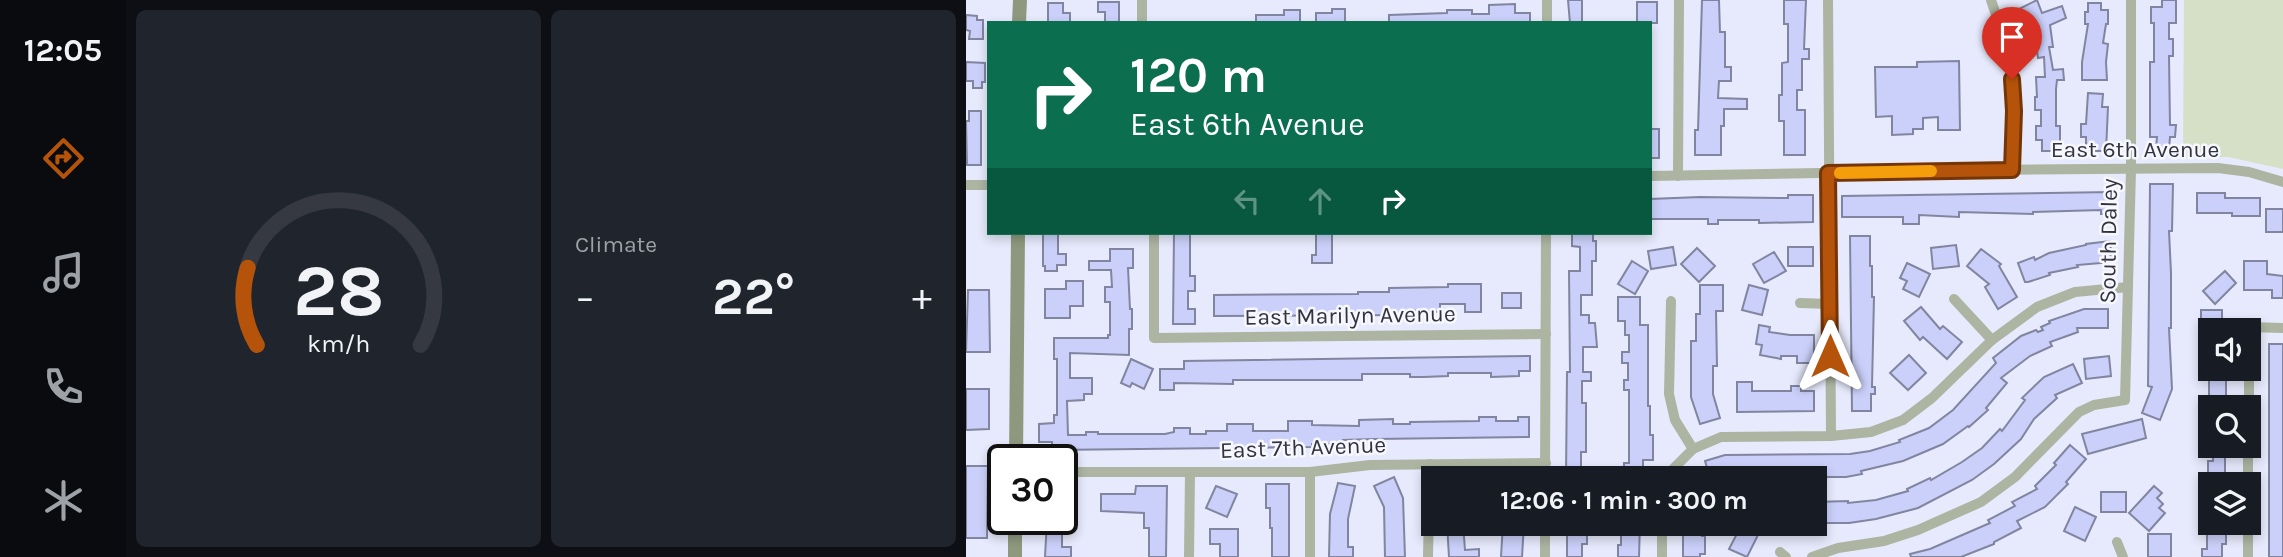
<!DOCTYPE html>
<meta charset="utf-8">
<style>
body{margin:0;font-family:Karla,sans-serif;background:#20242c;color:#f1f3f6;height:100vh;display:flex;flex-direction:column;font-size:26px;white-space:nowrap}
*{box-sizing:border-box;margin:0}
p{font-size:23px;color:#9ea1a6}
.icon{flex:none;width:38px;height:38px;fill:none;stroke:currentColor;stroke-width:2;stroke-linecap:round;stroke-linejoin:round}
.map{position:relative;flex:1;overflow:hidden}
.drawer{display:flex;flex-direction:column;gap:10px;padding:10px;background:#0d0f14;width:840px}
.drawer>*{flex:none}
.guide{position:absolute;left:21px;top:21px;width:665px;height:214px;border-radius:0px;box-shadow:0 4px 10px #0003;background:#0b6e4f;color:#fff;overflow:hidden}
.buttons{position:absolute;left:1232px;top:318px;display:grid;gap:14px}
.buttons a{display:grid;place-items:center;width:63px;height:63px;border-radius:0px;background:#171b24;box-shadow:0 4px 10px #0003;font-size:35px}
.speed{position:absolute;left:21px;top:444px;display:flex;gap:14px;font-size:35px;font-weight:700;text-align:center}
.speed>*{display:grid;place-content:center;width:91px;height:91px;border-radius:50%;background:#171b24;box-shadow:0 4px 10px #0003;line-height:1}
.speed .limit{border:4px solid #111;border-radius:10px;background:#fff;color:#111}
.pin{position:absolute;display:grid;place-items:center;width:60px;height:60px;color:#fff;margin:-72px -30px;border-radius:50% 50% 50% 0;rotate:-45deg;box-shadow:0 0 7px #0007}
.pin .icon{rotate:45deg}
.me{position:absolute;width:77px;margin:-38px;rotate:0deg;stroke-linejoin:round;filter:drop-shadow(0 0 5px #0008)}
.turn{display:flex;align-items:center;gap:24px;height:147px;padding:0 28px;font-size:32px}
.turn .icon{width:91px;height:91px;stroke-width:2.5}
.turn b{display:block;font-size:49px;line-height:60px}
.lanes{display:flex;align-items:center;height:66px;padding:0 28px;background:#0003;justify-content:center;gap:35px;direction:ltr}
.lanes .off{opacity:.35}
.big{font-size:52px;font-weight:700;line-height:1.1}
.drawer .tile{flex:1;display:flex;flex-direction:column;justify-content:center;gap:10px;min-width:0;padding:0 24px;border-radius:10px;background:#20242c}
.drawer .dial{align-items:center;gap:0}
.dial svg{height:182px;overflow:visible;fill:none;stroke:#363941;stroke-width:7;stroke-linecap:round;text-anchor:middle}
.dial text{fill:#f1f3f6;stroke:none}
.heat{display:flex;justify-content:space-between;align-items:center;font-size:38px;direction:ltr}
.drawer .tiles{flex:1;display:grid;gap:10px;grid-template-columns:repeat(2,1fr)}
.trip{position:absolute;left:455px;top:466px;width:406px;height:70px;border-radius:0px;background:#171b24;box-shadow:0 4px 10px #0003;font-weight:700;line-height:70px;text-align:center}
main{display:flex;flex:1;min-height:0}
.menu{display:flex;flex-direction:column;width:126px;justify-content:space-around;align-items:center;background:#090b0e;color:#9ea1a6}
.menu .icon{width:49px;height:49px}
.menu .current{color:#b45309}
.menu b{font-size:32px;color:#f1f3f6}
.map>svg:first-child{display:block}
</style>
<main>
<nav class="menu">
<b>12:05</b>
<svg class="icon current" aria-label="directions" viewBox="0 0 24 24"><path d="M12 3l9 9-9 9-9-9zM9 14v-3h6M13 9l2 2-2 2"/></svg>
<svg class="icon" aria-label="music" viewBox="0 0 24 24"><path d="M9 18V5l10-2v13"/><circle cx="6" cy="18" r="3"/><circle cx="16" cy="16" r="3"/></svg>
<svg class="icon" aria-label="phone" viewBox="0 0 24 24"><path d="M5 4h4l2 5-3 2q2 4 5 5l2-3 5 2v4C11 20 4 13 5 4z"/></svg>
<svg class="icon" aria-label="climate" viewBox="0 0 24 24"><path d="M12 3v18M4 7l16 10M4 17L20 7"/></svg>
</nav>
<section class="drawer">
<div class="tiles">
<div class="tile dial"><svg viewBox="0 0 100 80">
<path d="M14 69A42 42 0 1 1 86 69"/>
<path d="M14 69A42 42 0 0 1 10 35" stroke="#b45309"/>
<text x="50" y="56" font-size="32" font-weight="700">28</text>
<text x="50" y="72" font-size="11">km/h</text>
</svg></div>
<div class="tile"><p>Climate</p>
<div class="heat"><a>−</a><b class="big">22°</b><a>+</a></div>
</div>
</div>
</section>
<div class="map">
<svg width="1317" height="557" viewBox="0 0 1317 557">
<rect width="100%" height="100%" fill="#e7eafc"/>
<path fill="#d6e0c6" d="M1218 0H1317V169L1262 157 1217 158Z"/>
<g fill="#cad0f9" stroke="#81859f" stroke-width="2">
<path d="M602 0H616V23H604Z"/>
<path d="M736 0H753L754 32H759V67H765V81H753L752 98 781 99V109H758V126H755V155H729V130H732Z"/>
<path d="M818 0H840L838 49H843V59H836V90H831V110H839V155H818V121H813V95H816V63L822 62V24H818Z"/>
<path d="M1071 0 1076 13 1096 6 1100 18 1084 25 1087 47H1083L1087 70 1097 69 1098 80H1091L1090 89V126H1094V145H1089V151H1076V140H1070V126H1075V110H1069V97H1071L1070 77H1079L1078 57 1072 58 1071 51 1064 52 1062 38 1065 37 1053 9Z"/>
<path d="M1196 0H1210V23H1203V39H1207V56H1203L1204 125H1210L1209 137H1204L1203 149 1190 148 1191 137H1184V62H1188V23H1185V7H1196Z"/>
<path d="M132 2H153V23H139V12H132Z"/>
<rect x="671" y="2" width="20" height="21"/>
<path d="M82 3H97V13H104V23H82Z"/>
<path d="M1122 3H1135V10H1142V24H1140L1137 43 1142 44 1140 62 1141 80H1116V62L1122 24H1119V12H1122Z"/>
<path d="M549 4V13H564V23H423V15L481 13V10H506V14H523V5Z"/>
<path d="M366 9H379V23H350V13H366Z"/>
<path d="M318 10H334V23H290V15H318Z"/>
<path d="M0 15 11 16V20H17V39H3L4 31 0 30Z"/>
<path d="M993 61 994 130H972V117L957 118V129H947V134L926 135V116L910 117 909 67H951V62Z"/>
<path d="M0 62 19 63V82H16V88H7V81H0Z"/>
<path d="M1122 93 1137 94 1136 107H1142L1140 151H1120V137H1115V124H1120Z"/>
<path d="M3 111H15V165H1L0 121H3Z"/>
<rect x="684" y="129" width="9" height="29"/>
<path d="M1184 184H1207L1206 231H1203L1205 273V328H1203L1206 389 1194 420 1176 413 1186 387 1182 386Z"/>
<path d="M1145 192V214H1135V210L1067 212V214L993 212V217L953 215V224H937V217H876V196Z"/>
<path d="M1231 193H1259V198H1294V216H1266V213H1231Z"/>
<path d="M822 195H847V222L793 223V220H752V224H742V219H684V199L734 197 822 198Z"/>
<rect x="1300" y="209" width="17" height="23"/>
<path d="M77 233H92V254H100V265H91V271H79V266H77Z"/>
<path d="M208 233H224V276H229V291H222V309H229V324H207Z"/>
<path d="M350 233H366V263H346V255H350Z"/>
<path d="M606 233H627V241H630V261H626V295H615V315H623V323H629L631 347H617V372H625V381H616V403H620V452H615V478H600L601 372H604L603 271H614V247L606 246Z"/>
<path d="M884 236H904V266H906V297H908L906 387H909V394H905V411H886Z"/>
<path d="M1144 241 1146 262 1111 265 1112 267 1083 273 1084 275 1062 282H1059L1052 263 1068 257 1069 260 1083 253 1120 245V244Z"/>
<path d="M990 245 993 266 967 269 965 248Z"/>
<path d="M707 247 710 265 685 269 682 251Z"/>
<rect x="822" y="247" width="25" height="19"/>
<path d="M731 248 749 266 733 282 715 264Z"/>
<path d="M144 249H167V268H162L164 309H166V329H163V355L104 353V378H126V394H118V400L101 401 102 435H120V432H132V434H199L208 432V428H224V434H240V431H261V424H287V431H322V421H346V425L393 426V420L427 419V424H444V422L513 421V417H530V421H552V417H563V437L409 439 377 440V444H346V447L86 450V442H73V424L88 423V415H91V359H88V338H142V335H144V302H139V287H146L145 270H123V261H144Z"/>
<path d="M1015 249 1035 264 1033 266 1051 297 1032 309 1019 287 1023 284 1001 266Z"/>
<path d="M808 252 820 271 798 283 787 264Z"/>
<path d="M666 261 682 271 669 294 652 284Z"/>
<path d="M1278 261H1301V274L1317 276V298H1306V290H1278Z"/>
<path d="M941 263 964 274 953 297 937 289 941 281 934 278Z"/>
<path d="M1259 271 1270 283 1249 304 1237 291Z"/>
<path d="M100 281H117V306H104V318H79V289H100Z"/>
<path d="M482 284H515V312H499V304H474V312L436 310V315L248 316V295L392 294V292H423V288L482 287Z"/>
<path d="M734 285H757V311H750L751 366H747V394L754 418 734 424 725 397V341H730V314H734Z"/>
<path d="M783 285 802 290 796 315 776 310Z"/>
<path d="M2 290H23L24 352H0Z"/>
<rect x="536" y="293" width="19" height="15"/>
<path d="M652 297H674V325H682V406H684V435H687V460H677V478H658V463H663V390H658V380H662V363H656V352H663V335H659V321H652Z"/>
<path d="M955 307 974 329 977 326 996 342 981 359 957 337 954 340 938 321Z"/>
<path d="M1118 309H1142V328H1111L1112 332 1084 342 1086 346 1064 356 1035 378 1041 383 1020 408 1022 410 1003 427 1002 426 977 444 937 461 895 471 896 474 880 477H852V473H832V476L813 477 744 478 739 461 759 455 884 454 904 451 934 442 933 440 963 428 987 410 1030 363 1027 358 1055 336 1070 330 1072 332 1077 330 1075 327 1084 323 1083 321Z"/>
<path d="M1235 310H1256V331H1244V341H1235Z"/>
<path d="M793 325 804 327 803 332 824 335H848V363H831V356H815V359L794 355 796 345 790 344Z"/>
<rect x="1303" y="344" width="14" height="213"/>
<path d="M943 355 960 373 942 390 924 373Z"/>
<path d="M564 356V371H553V376L525 377V373H482V376L458 377H444V374H396V380H267V384L208 383V390H194V369H218V361Z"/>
<path d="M1143 356 1145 376 1120 379 1118 359Z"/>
<path d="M165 359 187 369 178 389 166 383 164 387 155 383Z"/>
<path d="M1107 364 1116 383 1089 395 1091 398 1068 419 1055 439 1028 464 1006 480 952 508 910 519 883 523H849V502L882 501V503L910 500 942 491 941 489 964 478 965 480 996 462 1016 448 1034 429 1036 431 1059 400 1056 398 1078 377Z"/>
<rect x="1243" y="369" width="17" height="38"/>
<path d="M771 382H786V391H825V386H835V391H848V411L771 412Z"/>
<path d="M0 389H23V429L0 430Z"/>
<path d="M1176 419 1180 438 1122 454 1116 434Z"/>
<path d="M1104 445 1120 459 1100 482 1102 484 1079 507 1051 521 1055 528 1028 542V544L995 557H945L944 554 964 549 1024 523 1022 520 1049 506 1046 502 1071 489 1069 486 1090 465 1088 463Z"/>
<path d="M1247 446H1259V485H1242V461H1247Z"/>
<path d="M0 466H22L21 538H0Z"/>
<path d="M428 477 437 498 439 557H419L418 507 408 486Z"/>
<path d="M372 483 389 486 382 519V547H387V557H363L364 514Z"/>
<path d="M300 484H323V557H306V528H304V508H300Z"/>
<path d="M170 486H201L200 557H183V528H178V513L135 511V494H169Z"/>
<path d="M250 486 271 494 261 517 240 508Z"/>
<path d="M1188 486 1196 493 1191 498 1197 504 1193 508 1199 513 1183 531 1163 513Z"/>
<rect x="1135" y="492" width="25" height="20"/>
<path d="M1109 507 1130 517 1119 541 1098 531Z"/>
<path d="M81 520H96V547H105V557H79Z"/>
<path d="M481 523H497L499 550 513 549V557H483Z"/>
<path d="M537 523H558L556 557H535Z"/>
<path d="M601 523H615V534H621V544H616V557H601Z"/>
<path d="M655 523H674L673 557H652V545H655Z"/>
<path d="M717 523H736V536H739V554H734V557H717Z"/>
<path d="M1241 523H1260V544H1256V557H1236V549H1241Z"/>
<path d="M775 526 792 535 781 557 763 549Z"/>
<path d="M244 529H272V557H254V544H244Z"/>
<rect x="1182" y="534" width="23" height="23"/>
</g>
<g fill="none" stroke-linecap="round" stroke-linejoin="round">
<g stroke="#adb4a2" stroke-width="10">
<path d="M862 0 865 436"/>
<path d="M1025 0C1034 26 1043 53 1046 81 1049 110 1047 140 1046 170"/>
<path d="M176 23V0"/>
<path d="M581 23V0"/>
<path d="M684 176 1019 170 1252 168 1283 172 1317 182"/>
<path d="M712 176 713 0"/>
<path d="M0 185H23"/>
<path d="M188 233V338L580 334"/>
<path d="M988 299 1026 340"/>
<path d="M705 301 703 394 709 420 727 449"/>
<path d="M834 303 864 304"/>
<path d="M1283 408V327L1317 328"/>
<path d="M96 472H344L404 465 580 463"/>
<path d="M344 472V557"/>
<path d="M579 478 580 233"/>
<path d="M703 478 705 471 727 449 755 437 865 436 905 432 937 420 966 398 1026 340 1071 307 1109 292 1162 287"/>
<path d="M1282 485V446"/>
<path d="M1151 542 1157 557"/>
<path d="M814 552 820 557"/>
<path d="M223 557 224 472"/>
<path d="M462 557 464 464"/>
<path d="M579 557V523"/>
<path d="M696 557V523"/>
<path d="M846 557 872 548 918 541 952 530 1015 502 1049 477 1113 412 1128 405 1159 400 1165 170V0"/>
<path d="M1282 557V523"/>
</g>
<g stroke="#8e987e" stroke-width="14">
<path d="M53 23 54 0"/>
<path d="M50 460 52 233"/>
<path d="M49 557V520"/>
</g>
</g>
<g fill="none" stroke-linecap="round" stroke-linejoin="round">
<defs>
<path id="route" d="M864 356 862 173 1046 170 1048 111 1046 79"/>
</defs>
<use href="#route" stroke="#753606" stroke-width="18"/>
<use href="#route" stroke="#b45309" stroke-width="12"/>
<path stroke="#f59e0b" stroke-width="12" d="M874 173 965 171"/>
</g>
<g text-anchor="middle" stroke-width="5" stroke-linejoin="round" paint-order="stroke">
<g font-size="23" fill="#32333f" stroke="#f7f8fe">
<text x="1169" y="157">East 6th Avenue</text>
<text transform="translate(1142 241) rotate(-89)" y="8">South Daley</text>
<text transform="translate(384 315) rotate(-1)" y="8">East Marilyn Avenue</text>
<text transform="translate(337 447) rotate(-2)" y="8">East 7th Avenue</text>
</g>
</g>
</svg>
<div class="buttons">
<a><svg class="icon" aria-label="sound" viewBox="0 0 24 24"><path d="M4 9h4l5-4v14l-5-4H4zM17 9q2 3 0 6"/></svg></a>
<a><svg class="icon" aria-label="search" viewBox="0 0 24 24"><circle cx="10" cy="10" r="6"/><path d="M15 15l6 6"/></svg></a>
<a><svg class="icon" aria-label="layers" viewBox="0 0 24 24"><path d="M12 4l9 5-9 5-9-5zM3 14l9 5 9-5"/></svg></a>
</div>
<div class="speed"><div class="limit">30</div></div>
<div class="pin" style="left:1046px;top:79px;background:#d93025"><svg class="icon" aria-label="arrive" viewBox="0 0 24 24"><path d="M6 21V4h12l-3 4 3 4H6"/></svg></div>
<svg class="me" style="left:864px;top:356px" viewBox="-20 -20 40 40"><path d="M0-17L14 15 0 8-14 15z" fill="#b45309" stroke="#fff" stroke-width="4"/></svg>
<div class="trip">12:06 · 1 min · 300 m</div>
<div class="guide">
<div class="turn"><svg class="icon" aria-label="right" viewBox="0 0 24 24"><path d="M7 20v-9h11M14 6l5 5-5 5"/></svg><div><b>120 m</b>East 6th Avenue</div></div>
<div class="lanes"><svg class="icon off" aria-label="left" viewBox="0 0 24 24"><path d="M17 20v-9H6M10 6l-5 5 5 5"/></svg><svg class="icon off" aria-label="ahead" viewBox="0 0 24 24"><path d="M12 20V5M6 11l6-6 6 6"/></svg><svg class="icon" aria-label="right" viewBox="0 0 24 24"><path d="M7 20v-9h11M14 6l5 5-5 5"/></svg></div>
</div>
</div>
</main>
